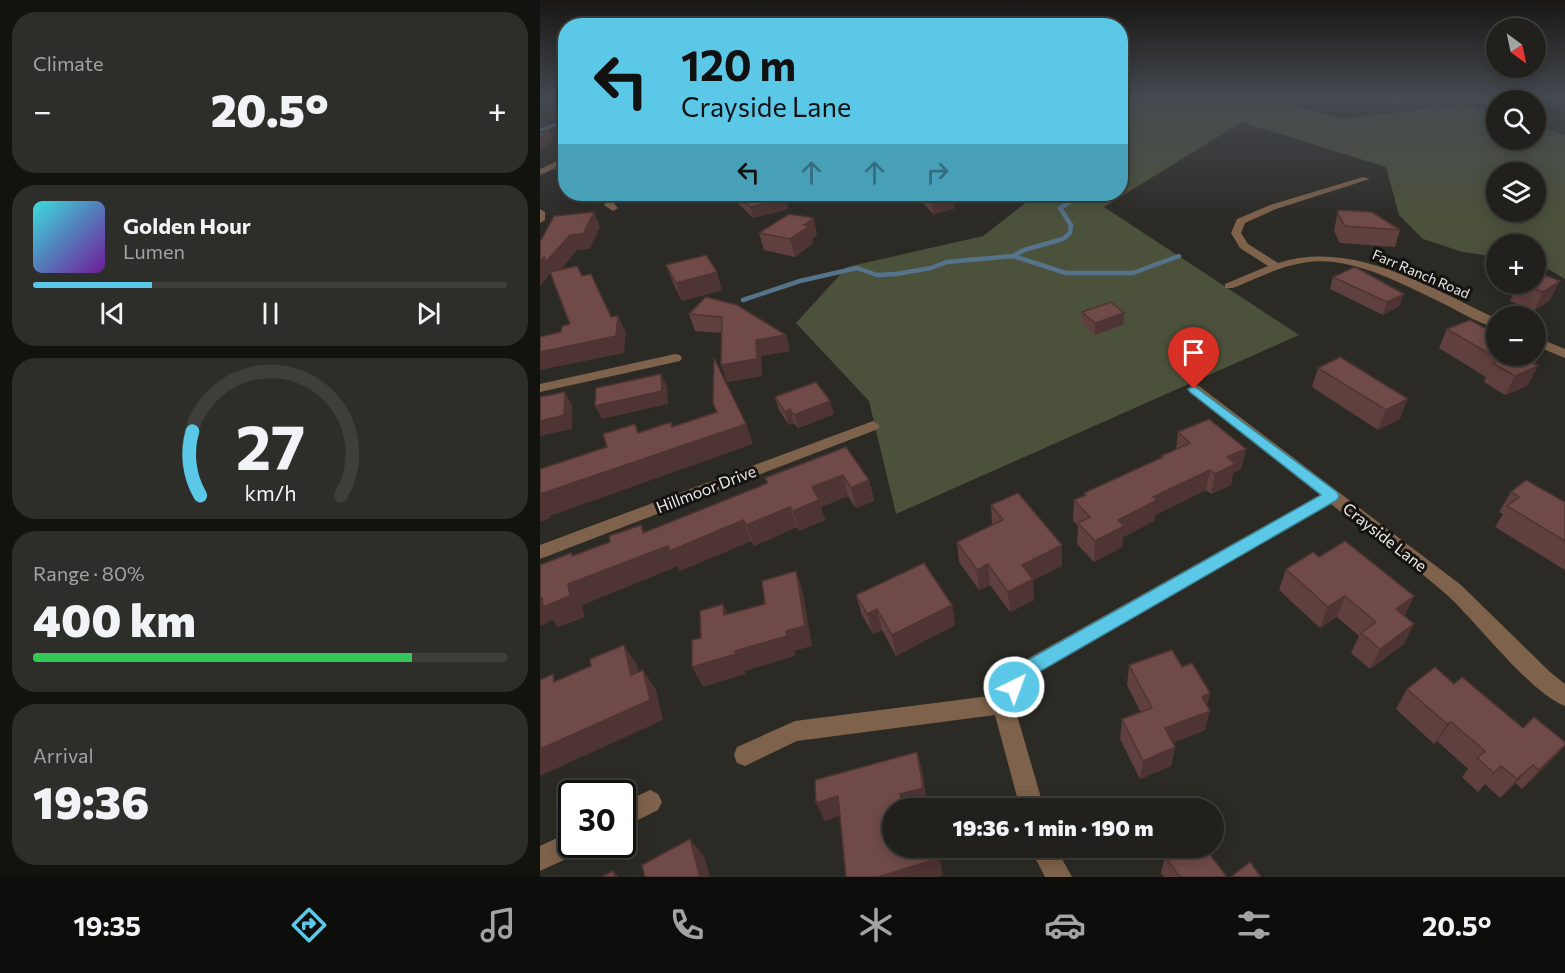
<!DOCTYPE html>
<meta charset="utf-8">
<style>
body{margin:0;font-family:Commissioner,sans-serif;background:#2d2d29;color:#f1f3f6;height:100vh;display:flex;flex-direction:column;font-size:22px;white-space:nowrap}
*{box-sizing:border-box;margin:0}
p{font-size:20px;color:#a2a3a3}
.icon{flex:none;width:33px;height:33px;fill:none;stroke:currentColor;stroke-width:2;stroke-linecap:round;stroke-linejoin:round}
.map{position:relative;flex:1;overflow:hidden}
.sheet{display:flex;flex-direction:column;gap:12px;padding:12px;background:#12120f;width:540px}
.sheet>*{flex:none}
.guide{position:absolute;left:18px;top:18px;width:570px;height:183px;border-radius:24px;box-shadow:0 3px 15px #0003,0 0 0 2px #3e3e3b;background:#5bc8e7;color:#111;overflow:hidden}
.needle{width:39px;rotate:147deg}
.fabs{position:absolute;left:946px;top:18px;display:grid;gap:12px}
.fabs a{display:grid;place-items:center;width:60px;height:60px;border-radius:50%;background:#21201c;box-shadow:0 3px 15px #0003,0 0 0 2px #3e3e3b;font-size:30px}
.speed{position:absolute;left:18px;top:780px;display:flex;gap:12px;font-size:30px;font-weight:700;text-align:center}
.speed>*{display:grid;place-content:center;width:78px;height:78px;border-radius:50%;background:#21201c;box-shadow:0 3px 15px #0003,0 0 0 2px #3e3e3b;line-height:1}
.speed .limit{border:3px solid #111;border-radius:9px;background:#fff;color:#111}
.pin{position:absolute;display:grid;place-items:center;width:51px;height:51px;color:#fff;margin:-62px -26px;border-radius:50% 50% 50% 0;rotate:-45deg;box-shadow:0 0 6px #0007}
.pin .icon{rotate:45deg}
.me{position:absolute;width:66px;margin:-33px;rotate:42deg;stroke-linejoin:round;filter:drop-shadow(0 0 4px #0008)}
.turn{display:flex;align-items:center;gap:21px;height:126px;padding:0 24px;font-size:27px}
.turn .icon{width:78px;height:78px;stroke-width:2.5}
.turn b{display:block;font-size:42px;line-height:51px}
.lanes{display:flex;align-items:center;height:57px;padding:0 24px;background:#0003;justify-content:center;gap:30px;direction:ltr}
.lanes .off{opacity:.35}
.big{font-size:45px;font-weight:800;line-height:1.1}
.sheet .card{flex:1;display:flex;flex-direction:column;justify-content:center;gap:9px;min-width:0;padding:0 21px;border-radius:24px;background:#2d2d29}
.sheet .dial{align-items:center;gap:0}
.dial svg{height:156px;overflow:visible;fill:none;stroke:#3e3e3b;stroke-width:7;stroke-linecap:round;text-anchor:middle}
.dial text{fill:#f1f3f6;stroke:none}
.song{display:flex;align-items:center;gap:18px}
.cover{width:72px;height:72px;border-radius:9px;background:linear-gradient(135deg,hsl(180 70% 55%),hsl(280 70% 35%))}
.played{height:6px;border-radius:3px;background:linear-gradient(90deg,#5bc8e7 25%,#3e3e3b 25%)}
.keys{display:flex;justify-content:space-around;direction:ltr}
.heat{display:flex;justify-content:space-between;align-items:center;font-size:33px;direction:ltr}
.charge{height:9px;border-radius:4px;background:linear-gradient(90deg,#34c759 80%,#3e3e3b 0)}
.trip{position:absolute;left:342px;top:798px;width:342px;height:60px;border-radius:30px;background:#21201c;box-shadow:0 3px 15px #0003,0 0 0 2px #3e3e3b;font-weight:800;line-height:60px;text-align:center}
.menu{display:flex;height:96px;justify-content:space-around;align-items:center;background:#0d0d0b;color:#a2a3a3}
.menu .icon{width:42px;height:42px}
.menu .active{color:#5bc8e7}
.menu b{font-size:27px;color:#f1f3f6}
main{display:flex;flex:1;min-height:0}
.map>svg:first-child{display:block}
</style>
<main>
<section class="sheet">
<div class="card"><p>Climate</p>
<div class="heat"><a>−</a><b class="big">20.5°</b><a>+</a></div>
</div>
<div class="card">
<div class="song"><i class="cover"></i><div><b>Golden Hour</b><p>Lumen</p></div></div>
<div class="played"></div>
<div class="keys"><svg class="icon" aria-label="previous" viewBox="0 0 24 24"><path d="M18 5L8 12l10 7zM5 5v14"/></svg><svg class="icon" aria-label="pause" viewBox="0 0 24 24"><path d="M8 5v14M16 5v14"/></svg><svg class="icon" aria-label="next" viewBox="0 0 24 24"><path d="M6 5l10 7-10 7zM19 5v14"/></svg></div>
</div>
<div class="card dial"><svg viewBox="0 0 100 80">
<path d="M14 69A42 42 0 1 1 86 69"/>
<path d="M14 69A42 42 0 0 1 10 36" stroke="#5bc8e7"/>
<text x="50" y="56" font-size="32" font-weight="700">27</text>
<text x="50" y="72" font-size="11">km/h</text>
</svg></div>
<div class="card"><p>Range · 80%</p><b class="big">400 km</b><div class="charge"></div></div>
<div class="card"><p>Arrival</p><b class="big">19:36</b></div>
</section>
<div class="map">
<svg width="1025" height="877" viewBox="0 0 1025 877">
<rect width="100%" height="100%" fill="#2c2a25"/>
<path fill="#4c513b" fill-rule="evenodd" d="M581 98H726L802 119 922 105 957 115V140H996V126L1025 135V279L996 262V244H957V257L923 252 883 239 859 215 846 167 702 122 564 207 759 335 356 514 329 401 256 323 307 267 443 236 497 194H580ZM957 172H996V212H957Z"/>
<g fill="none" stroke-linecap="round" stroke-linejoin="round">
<path stroke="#55738a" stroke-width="3" d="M0 130 26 121"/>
<g stroke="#55738a" stroke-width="4.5">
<path d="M473 256 526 273H593L639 256"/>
<path d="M203 300 260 281 317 268 337 275 356 274 391 268 407 262 473 256 484 250 523 239 530 233 531 225 520 208 538 197 551 194"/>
</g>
<g fill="#7e624b" fill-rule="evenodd">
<path d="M823 98H945L960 100H957V103L918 101 853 104Z"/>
<path d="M26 157V163L0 175V169Z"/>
<path d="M823 177 830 179 736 209 705 223 701 233 708 244 738 263C814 239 890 288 957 319V328C937 323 917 310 898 301 858 282 808 254 762 263 738 267 716 279 693 288H685V284L728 266 700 248 691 233 697 219 730 205Z"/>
<path d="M72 194H81L74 204 78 208 73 211 64 205Z"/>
<path d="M0 209 5 212V220L0 223Z"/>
<path d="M996 337 1025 349V358L996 346Z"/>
<path d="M135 354 140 355 142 358 140 361 0 392V384Z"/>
<path d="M654 385 659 386 921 585 1010 672 1025 684V706C989 692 938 623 907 595 871 563 829 534 791 504L492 676 474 705 504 808H480L455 715 257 741 205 766 197 763 194 755 197 747 255 721 457 695 478 664 780 495 649 392 647 389Z"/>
<path d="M333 421 340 426 338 429 0 559V545Z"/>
<path d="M110 790 118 794 122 802 118 810 82 828V803Z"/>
<path d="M32 831V844H44L41 852 0 871V846Z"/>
<path d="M490 848H516L532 877H505Z"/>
</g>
</g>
<g fill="#5f403e">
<path d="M189 194H241L246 199 248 209 213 218Z"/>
<path d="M377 194H413L414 209 393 214 378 197Z"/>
<path d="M798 210 860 230 855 247 800 243 794 231Z"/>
<path d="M219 233 277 235 272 239 273 243 255 257 224 250Z"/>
<path d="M126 265 182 290 142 301 133 283Z"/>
<path d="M793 277 864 294 859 306 843 315 790 289Z"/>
<path d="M978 284H996L1010 300 994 311 970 301Z"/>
<path d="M197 305 250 351 221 356 222 376 187 382 182 333 155 331 149 314Z"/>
<path d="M542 312 583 325 555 335 542 324Z"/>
<path d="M907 329 998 366 987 386 965 395 944 382 946 377 899 348Z"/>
<path d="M778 368 860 419 838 430 772 387Z"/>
<path d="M235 397 294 414 258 428 254 423 249 425 239 410Z"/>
<path d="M638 432 706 449 701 469 693 473 691 485 671 494 666 490 615 515 614 521 583 537 582 547 554 562 537 544 538 526 533 521 534 500 544 496V493L621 459V456L636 449Z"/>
<path d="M306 447 329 480 334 501 316 508 308 496 281 507 285 520 259 531 257 527 214 546 211 541 140 571 138 566 42 605 44 617 18 627 13 620 31 553 33 556 105 533 227 484 225 478Z"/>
<path d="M971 492 1025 502V570L955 527 963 514 959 512Z"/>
<path d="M451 505 522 545V566L493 580 494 600 470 612 450 585 439 590 419 562 417 542 452 525Z"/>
<path d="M779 557 874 596 864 615V644L830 669 811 653 819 636 797 617 780 628 739 590 746 569Z"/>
<path d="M316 595 412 605 415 625 356 656 342 630 333 634 322 615Z"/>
<path d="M589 665 642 667 670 693 667 705 665 730 633 743 635 747 631 766 600 779 580 739 582 719 601 713 587 685Z"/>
<path d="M867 689 1009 763 982 789 976 783 960 798 945 784 938 792 922 777 928 769 897 741 894 744 856 709Z"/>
<path d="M625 856 687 877H624L621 873Z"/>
</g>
<g fill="#4e3432">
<path d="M9 130 13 140 0 152V138Z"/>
<path d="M26 194H49L50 196 29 200Z"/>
<path d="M405 194H413L414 209 393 214 391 197Z"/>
<path d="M246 199 248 209 213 218 210 207Z"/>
<path d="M54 212 60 227 50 249 37 250 14 278 11 273 0 286V261L4 257 30 235Z"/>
<path d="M274 218 277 235 272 239 273 243 255 257 250 239 264 225Z"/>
<path d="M177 272 182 290 142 301 136 283Z"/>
<path d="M1020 281 1010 300 994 311 1003 292Z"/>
<path d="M864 294 859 306 843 315 847 302Z"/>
<path d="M584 313 583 325 555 335V323Z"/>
<path d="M78 316 86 332 84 353 0 370V352Z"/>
<path d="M246 335 250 351 221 356 222 376 187 382 181 365 216 340Z"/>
<path d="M998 358 994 368 998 366 987 386 965 395 975 376 990 362Z"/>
<path d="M121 374 127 387 128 404 62 419 55 406Z"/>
<path d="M25 392 32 405V429L0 436V421Z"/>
<path d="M868 399 860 419 838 430 846 410Z"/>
<path d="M290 401 294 414 258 428 254 415Z"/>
<path d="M250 409 254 423 249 425 245 412Z"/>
<path d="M206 424 213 444 10 516 11 518 0 522V494Z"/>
<path d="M706 449 701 469 693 473 691 485 671 494 675 474 687 457Z"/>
<path d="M670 470 666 490 615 515 614 521 583 537 582 547 554 562 555 541 578 520 613 497Z"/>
<path d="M303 475 308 496 281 507 285 520 259 531 253 511 272 487Z"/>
<path d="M329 480 334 501 316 508 311 488Z"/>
<path d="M250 507 257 527 214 546 206 525Z"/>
<path d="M203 520 211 541 140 571 138 566 42 605 44 617 18 627 13 620 0 626V599L28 584 103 533 101 525 112 545 128 546Z"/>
<path d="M522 545V566L493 580 494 600 470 612 468 592 482 565Z"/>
<path d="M448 564 450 585 439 590 437 570Z"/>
<path d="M256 571 263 592 272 646 254 651 255 656 205 671V674L163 687 152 667 246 631Z"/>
<path d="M805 596 797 617 780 628 788 607Z"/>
<path d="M874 596 864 617 856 609Z"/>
<path d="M183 604 193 625 184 615Z"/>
<path d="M412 605 415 625 356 656 352 635Z"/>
<path d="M337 609 342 630 333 634 327 614Z"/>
<path d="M874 624 864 644 830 669 840 649Z"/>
<path d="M84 645 97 665 104 695 91 675Z"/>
<path d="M103 670 116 690 123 720 0 776V749Z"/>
<path d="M670 693 665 713 670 711 665 730 621 748 625 728 662 697Z"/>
<path d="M911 722 897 741 894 744 907 724Z"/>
<path d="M1025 746 1009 763 982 789 999 770Z"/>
<path d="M635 747 631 766 600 779 603 761Z"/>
<path d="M377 752 382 770 388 806 380 808H362L360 794Z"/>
<path d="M993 765 976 783 960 798 977 779Z"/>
<path d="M961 766 945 784 938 792 954 773Z"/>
<path d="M298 796 306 814 285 821 276 803Z"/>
<path d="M150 839 164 856 170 877H160Z"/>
<path d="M397 848H398L403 875 397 877H338Z"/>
<path d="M73 871 79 877H74Z"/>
</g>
<g fill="#6f4a48" stroke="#4e3432" stroke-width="1.5">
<path d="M9 130 0 138V133Z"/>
<path d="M26 161V189H24L15 168Z"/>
<path d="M196 194H241L246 199 210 207Z"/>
<path d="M388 194H410L391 197Z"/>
<path d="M798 210 832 212 860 230 805 226 798 214Z"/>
<path d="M54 212 43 234 30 235 6 262 4 257 0 261V242L14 216Z"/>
<path d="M249 214 274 218 264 225 270 226 250 239 219 233Z"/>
<path d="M166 255 177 272 136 283 126 265Z"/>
<path d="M37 266 42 276 51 274 71 317 78 316 76 336 0 352V337L21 332 22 326 30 324 10 272Z"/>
<path d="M815 267 864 294 847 302 793 277Z"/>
<path d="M996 272 1020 281 1003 292 981 284H996Z"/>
<path d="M166 297 197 305 246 335 216 340 217 359 181 365 182 317 149 314Z"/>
<path d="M571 302 584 313 555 323 542 312Z"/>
<path d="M930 320 957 335V356H993L998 358 990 362 998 366 975 376 953 363 960 360 907 329Z"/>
<path d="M800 357 868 399 846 410 778 368Z"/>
<path d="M174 358 206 424 0 494V469L67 447 63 434 95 424 98 433 131 422 132 427 177 412 173 403Z"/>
<path d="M121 374 122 391 55 406 56 388Z"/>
<path d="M276 382 290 401 254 415 250 409 245 412 235 397Z"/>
<path d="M25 392 24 415 0 421V397Z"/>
<path d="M669 419 706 449 687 457 695 464 675 474 670 470 613 497 617 500 578 520 584 526 555 541 538 523 550 517 534 500 546 495 544 493 623 457 621 456 650 443 638 432Z"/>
<path d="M306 447 329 480 311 488 303 475 272 487 279 500 253 511 250 507 206 525 203 520 130 551 128 546 28 584 30 596 3 607 2 598 0 599V565L31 553 32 556 70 542 69 536 101 525 103 533 228 483 225 478Z"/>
<path d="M986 480 1025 502V541L967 506 979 497 971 492Z"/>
<path d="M478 493 522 545 482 565 493 579 468 592 448 564 437 570 417 542 463 520 451 505Z"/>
<path d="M805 541 874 596 856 609 874 624 840 649 821 633 836 622 805 596 788 607 746 569 773 552 779 557Z"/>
<path d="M384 563 412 605 352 635 337 609 327 614 316 595Z"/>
<path d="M256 571 265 626 246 631 247 636 195 651 196 654 152 667V640L161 638 160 611 183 604 184 615 225 604 222 581Z"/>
<path d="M84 645 91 675 103 670 110 700 0 749V680L13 674 14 682 51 666 50 659Z"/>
<path d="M632 650 642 667 652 663 670 693 662 697 670 711 625 728 635 747 603 761 582 719 612 708 589 665Z"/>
<path d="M895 667 914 684 922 677 983 728 994 717 1025 742V745L999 770 993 765 977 779 961 766 954 773 937 758 945 751 911 722 907 724 867 689Z"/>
<path d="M377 752 383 788 360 794 362 808H352V848H397L399 858 338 877H306L298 796 276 803 275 780Z"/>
<path d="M150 839 160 877H105L102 865Z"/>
<path d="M636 848H665L687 877H640L625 856Z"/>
<path d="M710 862 721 877H691Z"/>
<path d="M73 871 74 877H62Z"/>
</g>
<linearGradient id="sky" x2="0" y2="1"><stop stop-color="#181714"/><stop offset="0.44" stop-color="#454a51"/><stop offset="1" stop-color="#454a51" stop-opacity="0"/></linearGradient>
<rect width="1025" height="221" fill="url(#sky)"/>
<path fill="#5bc8e7" stroke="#3b8296" stroke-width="1.5" d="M654 386 797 492 799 496 797 500 492 676 481 693 474 696 467 693 465 687 479 665 781 495 650 392 648 389Z"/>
<g text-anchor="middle" stroke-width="6" stroke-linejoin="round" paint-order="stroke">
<g font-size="14" fill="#eae9e5" stroke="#141311">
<text transform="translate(881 274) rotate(23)" y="5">Farr Ranch Road</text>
</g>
<g font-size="16" fill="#eae9e5" stroke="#141311">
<text transform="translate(166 489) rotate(-21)" y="6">Hillmoor Drive</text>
<text transform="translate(845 537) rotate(38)" y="6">Crayside Lane</text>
</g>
</g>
</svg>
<div class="fabs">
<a><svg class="needle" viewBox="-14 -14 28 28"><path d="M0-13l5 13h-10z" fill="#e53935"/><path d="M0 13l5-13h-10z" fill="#a2a3a3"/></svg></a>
<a><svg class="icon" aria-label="search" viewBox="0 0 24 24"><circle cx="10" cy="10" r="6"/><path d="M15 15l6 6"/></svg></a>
<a><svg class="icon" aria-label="layers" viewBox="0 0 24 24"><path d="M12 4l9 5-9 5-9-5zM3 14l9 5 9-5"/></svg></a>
<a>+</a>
<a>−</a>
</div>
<div class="speed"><div class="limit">30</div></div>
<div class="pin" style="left:654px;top:389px;background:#d93025"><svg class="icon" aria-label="arrive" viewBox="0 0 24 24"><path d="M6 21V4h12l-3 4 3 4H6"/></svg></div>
<svg class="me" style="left:474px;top:687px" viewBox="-20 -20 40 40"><circle r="17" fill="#5bc8e7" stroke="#fff" stroke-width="3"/><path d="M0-11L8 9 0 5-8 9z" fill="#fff"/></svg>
<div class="trip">19:36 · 1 min · 190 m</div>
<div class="guide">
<div class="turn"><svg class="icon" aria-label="left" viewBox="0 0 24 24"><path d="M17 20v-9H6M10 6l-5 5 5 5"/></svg><div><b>120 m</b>Crayside Lane</div></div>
<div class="lanes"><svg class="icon" aria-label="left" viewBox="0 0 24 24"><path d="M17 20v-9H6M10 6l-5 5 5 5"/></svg><svg class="icon off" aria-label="ahead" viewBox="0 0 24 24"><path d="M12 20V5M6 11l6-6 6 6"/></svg><svg class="icon off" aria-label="ahead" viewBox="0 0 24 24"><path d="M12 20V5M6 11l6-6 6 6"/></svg><svg class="icon off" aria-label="right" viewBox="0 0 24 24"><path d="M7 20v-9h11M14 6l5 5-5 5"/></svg></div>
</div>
</div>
</main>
<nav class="menu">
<b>19:35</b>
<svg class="icon active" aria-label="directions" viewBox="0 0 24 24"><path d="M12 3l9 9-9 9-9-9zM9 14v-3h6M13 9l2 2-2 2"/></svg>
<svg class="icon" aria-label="music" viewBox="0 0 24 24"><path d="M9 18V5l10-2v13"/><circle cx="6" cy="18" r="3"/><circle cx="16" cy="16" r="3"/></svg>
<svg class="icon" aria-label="phone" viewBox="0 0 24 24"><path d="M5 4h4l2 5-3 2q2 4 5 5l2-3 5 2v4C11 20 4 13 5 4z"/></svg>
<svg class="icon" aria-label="climate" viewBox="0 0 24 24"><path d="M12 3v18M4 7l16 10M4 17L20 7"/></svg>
<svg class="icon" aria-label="car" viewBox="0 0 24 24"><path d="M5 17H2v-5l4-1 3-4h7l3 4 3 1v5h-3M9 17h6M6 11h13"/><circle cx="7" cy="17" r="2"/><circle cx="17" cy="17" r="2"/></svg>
<svg class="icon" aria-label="filters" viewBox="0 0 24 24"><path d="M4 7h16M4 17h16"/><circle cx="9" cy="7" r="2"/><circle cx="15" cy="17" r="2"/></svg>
<b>20.5°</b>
</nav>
